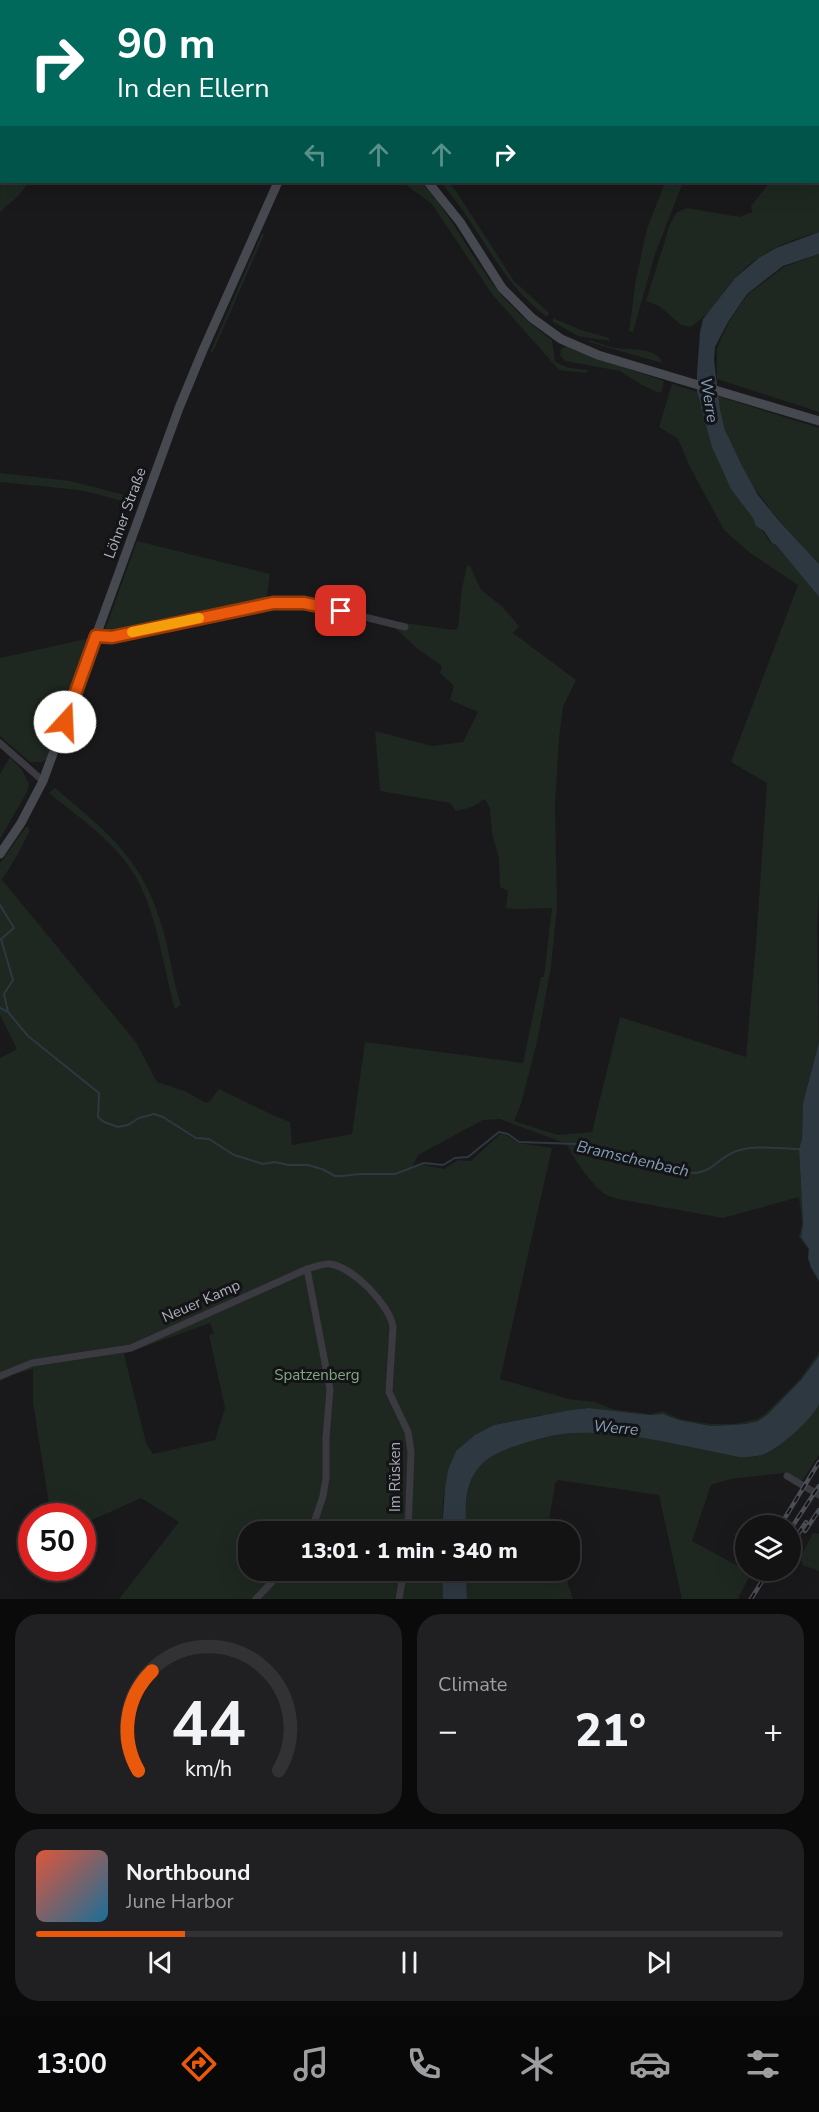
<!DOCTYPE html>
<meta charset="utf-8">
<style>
body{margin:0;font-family:"Nunito Sans",sans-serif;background:#202022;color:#f1f3f6;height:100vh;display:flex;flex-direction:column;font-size:22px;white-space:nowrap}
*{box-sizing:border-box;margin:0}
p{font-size:20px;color:#9d9ea0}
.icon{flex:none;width:33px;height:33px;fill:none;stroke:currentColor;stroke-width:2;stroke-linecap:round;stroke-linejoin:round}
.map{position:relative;height:1599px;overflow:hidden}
.details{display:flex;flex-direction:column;gap:15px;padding:15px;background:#0a0a0b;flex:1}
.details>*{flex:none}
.top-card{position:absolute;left:0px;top:0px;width:819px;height:183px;box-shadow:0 6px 24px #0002,0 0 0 2px #323234;background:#00695c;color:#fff;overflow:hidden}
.fabs{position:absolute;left:735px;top:1515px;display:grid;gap:12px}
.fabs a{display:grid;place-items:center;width:66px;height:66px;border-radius:50%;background:#131314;box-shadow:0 6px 24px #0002,0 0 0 2px #323234;font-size:30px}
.speed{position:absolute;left:18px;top:1503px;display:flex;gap:12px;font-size:30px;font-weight:700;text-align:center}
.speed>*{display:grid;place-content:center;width:78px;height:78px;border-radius:50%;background:#131314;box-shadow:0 6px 24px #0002,0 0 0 2px #323234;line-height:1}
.speed .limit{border:9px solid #d22;background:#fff;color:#111}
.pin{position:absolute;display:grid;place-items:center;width:51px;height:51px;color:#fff;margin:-26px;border-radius:12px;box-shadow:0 3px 9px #0006}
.me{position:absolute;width:66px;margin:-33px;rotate:20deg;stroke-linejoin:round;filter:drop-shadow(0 0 4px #0008)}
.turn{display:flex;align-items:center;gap:21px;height:126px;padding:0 18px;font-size:27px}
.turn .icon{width:78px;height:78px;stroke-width:2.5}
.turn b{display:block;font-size:42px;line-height:51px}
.lanes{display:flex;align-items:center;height:57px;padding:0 18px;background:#0003;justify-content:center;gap:30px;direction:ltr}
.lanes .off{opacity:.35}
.big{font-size:45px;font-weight:800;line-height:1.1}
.details .tile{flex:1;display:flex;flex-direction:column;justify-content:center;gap:9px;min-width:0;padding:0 21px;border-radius:24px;background:#202022}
.details .dial{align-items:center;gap:0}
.dial svg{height:156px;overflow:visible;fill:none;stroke:#323234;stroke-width:7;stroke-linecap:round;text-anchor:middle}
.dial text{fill:#f1f3f6;stroke:none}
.song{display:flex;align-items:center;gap:18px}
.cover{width:72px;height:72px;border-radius:9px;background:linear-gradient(135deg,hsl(10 70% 55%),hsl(200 70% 35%))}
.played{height:6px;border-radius:3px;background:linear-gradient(90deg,#ea580c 20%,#323234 20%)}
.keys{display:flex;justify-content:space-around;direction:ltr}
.heat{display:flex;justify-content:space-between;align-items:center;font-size:33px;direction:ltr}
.details .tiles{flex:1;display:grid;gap:15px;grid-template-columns:1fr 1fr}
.tile:last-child{grid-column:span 2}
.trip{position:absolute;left:238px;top:1521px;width:342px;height:60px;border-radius:24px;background:#131314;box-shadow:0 6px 24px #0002,0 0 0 2px #323234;font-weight:800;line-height:60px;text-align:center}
.tab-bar{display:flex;height:96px;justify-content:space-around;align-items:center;background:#080808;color:#9d9ea0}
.tab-bar .icon{width:42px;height:42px}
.tab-bar .current{color:#ea580c}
.tab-bar b{font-size:27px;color:#f1f3f6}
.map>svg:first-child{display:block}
</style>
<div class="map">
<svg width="819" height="1599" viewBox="0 0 819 1599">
<rect width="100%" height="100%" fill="#19191b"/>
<g fill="#1e2720" fill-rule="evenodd">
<path d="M1 10 2 182H30L18 196 0 212Z"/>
<path d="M819 113V232C788 240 756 254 734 279 719 296 711 315 690 327L681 325 659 306 646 301 670 224 677 212 687 208 740 217 752 212 751 206 770 182H818Z"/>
<path d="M402 182H421C448 210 464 244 487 276 504 301 527 322 552 340L555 362 569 368 589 370 586 373 559 370 492 294 432 204Z"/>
<path d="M440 182H448L456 191 514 281 549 313 547 317C497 280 480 225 440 182Z"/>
<path d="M665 182H683L655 254 633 332 629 331 636 279 647 229Z"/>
<path d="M262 233 264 235 213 352 210 353Z"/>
<path d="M819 254V412L717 379V348L729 322 747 295 784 267Z"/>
<path d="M553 318 581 330 609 338 610 341 578 336 553 322Z"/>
<path d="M590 340C600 344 612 348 623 349 635 349 651 349 660 358L662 363 589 342Z"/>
<path d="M566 346 584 354 664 381 662 391 659 393 642 385 620 371 565 361 560 355 561 349Z"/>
<path d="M672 384 697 392 699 402 753 518 771 543 776 545 819 597V890L817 928 819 1042 803 1103 802 1139 799 1149 803 1223 801 1237 809 1249 811 1267 819 1282 810 1267 808 1249 799 1237 802 1223 799 1197 723 1218 618 1199C612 1197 606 1196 601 1191 590 1182 572 1157 567 1144L500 1119 483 1120 418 1155 412 1168 424 1165 444 1169 458 1160 471 1161 500 1134 506 1135 518 1143 552 1148 500 1379 569 1399 595 1402 612 1409 650 1414 663 1411 680 1419 711 1424H734L757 1419 766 1413 800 1379 819 1352V1356L801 1380 768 1414 758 1421 745 1424 711 1426 679 1420 663 1414 650 1415 589 1408 570 1410 494 1425 448 1470 443 1501 442 1531 249 1532V1570L442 1571 443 1599H119L179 1522 141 1498 83 1524 82 1516H51L33 1403V1369L15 1374 0 1381V1058L17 1049 0 1015V863L26 827H28L30 830 18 854 2 880 136 1042 157 1082 185 1091 206 1103 210 1101 219 1089 275 1116 290 1122 292 1145 352 1134 365 1042 523 1063 541 977H544L552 908C536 908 521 910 506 908L508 891 500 887 499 858 492 834 490 808 485 799 472 807 456 811 450 803 380 791 375 731 432 746 463 742 478 712 450 700 454 686 440 673 442 666 418 649 394 627 313 607 294 604 265 606 116 638 114 632 105 630 137 541 270 574 266 602 287 600 391 621 454 630 458 628 462 588 467 566H470L481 590 502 606 519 626 513 633 576 680 563 707 559 739 555 805 557 907 551 967 537 1042 521 1104 514 1121 558 1135 592 1132 620 1017 746 1057 756 943 767 783 731 762 798 585 749 552 724 530 690 467 678 439 659 427ZM210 1323 214 1333 209 1335 225 1408 215 1440 153 1454 146 1443 124 1354Z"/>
<path d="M718 396 819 428V564C774 517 726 464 718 396Z"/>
<path d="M0 473 71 481 136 498 134 505 101 495 79 490 0 482Z"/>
<path d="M90 638 46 759 42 762H30L0 736V658Z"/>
<path d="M10 757 22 770 29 784 27 792 0 839V774Z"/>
<path d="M55 788C110 835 144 859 164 933 170 956 173 981 181 1005L175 1009C161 960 157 902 125 861 105 835 75 814 49 793Z"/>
<path d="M819 1403V1455L802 1481 784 1473 730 1479 711 1485 692 1541 751 1573 738 1599H682L659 1495 558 1480 555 1484 549 1520 551 1531 466 1532C466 1513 464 1494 472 1478 482 1458 499 1451 519 1445 533 1440 548 1436 563 1434 618 1428 685 1447 739 1457 748 1457 759 1457 768 1453 786 1444 808 1420 819 1403Z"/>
<path d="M813 1533 819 1534V1571L802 1565V1554Z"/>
<path d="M466 1571H564L573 1599H467Z"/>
</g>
<g fill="#2e3840">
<path d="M819 232V254L783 266 747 294 728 322 715 347 714 360 720 409 725 430 742 466 758 495 780 522 819 564V597L776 545 772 543 764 531 756 526 753 518 731 489 712 447 697 392V374L700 332 703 319 735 278 760 257 776 248Z"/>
<path d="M819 1042V1281L811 1267 808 1258 809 1249 801 1237 803 1223 799 1149 802 1139 803 1103Z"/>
<path d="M819 1356C819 1368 819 1393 819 1404 814 1417 781 1447 767 1453 759 1457 748 1457 739 1457 685 1447 618 1428 563 1434 548 1436 533 1440 519 1445 499 1451 482 1458 472 1478 464 1494 466 1513 466 1531H442L445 1488 448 1470 456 1451 475 1435 494 1425 570 1410 589 1408 650 1415 663 1414 679 1420 711 1426 745 1424 758 1421 768 1414 801 1380Z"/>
<path d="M442 1571H466L467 1599H443Z"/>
</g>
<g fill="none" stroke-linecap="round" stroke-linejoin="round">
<g stroke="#2e3840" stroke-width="2">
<path d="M30 2 33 0"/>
<path d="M0 20 2 19"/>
<path d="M0 89 2 87"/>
<path d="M0 905 14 928 1 939 13 980 4 994 8 1012 28 1036 99 1093 98 1117 104 1122 118 1127 128 1125 139 1118 154 1114 163 1117 196 1138 209 1139 234 1155 263 1164 275 1162 288 1165H308L322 1169 335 1176H342L360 1174H395L424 1163 443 1165 455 1158 468 1157 499 1132 508 1134 519 1142 577 1144 693 1173C713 1172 717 1159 734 1152 754 1144 779 1149 800 1149"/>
<path d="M0 1008 8 1012"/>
</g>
<g stroke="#3a3a40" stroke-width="7">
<path d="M23 2 26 0"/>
<path d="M0 16 2 15"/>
<path d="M96 636 112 637 256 606 290 602 320 606 405 627"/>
<path d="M0 743 43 781"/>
<path d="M307 1269 330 1389 326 1438V1478L323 1496 311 1532"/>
<path d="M0 1376 32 1363 131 1348 307 1269C314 1267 324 1263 330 1264 353 1267 390 1305 393 1327L389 1392 408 1432 411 1452 408 1532"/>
<path d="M787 1476 819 1495"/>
<path d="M256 1599 283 1570"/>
<path d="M399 1599 404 1570"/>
</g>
<g stroke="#474950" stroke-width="9">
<path d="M82 0 86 2"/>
<path d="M615 2 617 0"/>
<path d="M428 182 460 222 502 288 532 318 561 339 598 355 819 421"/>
<path d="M0 854 21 823 43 781 179 408 203 350 278 182"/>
</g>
<defs>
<g id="rail">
<path d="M780 1526 819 1462"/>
<path d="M790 1530 819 1486"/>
<path d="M805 1531 819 1510"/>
<path d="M790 1546 806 1522"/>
<path d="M756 1571V1570"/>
<path d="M751 1599 769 1570"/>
</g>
</defs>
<use href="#rail" stroke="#4c4e55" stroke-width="4.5"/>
<use href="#rail" stroke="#141416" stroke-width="2" stroke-dasharray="7" stroke-linecap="butt"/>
</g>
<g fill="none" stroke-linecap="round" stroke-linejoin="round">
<defs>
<path id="route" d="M65 722 96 636 112 637 273 603H304L341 611"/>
</defs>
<use href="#route" stroke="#983908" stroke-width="15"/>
<use href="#route" stroke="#ea580c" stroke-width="10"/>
<path stroke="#f59e0b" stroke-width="10" d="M132 632 199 618"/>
</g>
<g text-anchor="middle" stroke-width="6" stroke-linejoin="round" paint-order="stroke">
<g font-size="15" fill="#abafbb" stroke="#141416">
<text transform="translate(125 513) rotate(-70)" y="5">Löhner Straße</text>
<text transform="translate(201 1301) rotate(-24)" y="5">Neuer Kamp</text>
<text transform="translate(395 1477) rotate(-90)" y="5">Im Rüsken</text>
</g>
<g font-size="15" fill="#81a784" stroke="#141416">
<text x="317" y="1380">Spatzenberg</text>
</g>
<g font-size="16" font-style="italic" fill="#819db7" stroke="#141416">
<text transform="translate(710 400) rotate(81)" y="6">Werre</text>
<text transform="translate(633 1158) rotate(13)" y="6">Bramschenbach</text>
<text transform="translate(616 1427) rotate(5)" y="6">Werre</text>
</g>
</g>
</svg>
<div class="fabs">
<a><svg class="icon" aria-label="layers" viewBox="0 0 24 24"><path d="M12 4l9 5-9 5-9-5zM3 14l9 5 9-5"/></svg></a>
</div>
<div class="speed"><div class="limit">50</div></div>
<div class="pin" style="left:341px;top:611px;background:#d93025"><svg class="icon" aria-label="arrive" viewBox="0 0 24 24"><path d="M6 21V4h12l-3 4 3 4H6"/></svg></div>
<svg class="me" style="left:65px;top:722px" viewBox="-20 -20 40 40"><circle r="19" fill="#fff"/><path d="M0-13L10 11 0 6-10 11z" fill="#ea580c"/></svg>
<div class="trip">13:01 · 1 min · 340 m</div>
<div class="top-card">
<div class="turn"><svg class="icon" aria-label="right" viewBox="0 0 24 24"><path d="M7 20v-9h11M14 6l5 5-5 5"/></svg><div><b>90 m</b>In den Ellern</div></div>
<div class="lanes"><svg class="icon off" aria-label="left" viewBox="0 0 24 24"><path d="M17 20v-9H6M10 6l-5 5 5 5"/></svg><svg class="icon off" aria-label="ahead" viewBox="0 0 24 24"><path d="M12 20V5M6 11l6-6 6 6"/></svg><svg class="icon off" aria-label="ahead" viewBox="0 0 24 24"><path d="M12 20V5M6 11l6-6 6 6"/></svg><svg class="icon" aria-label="right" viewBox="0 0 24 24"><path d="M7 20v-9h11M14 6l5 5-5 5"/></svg></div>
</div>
</div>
<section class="details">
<div class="tiles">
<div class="tile dial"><svg viewBox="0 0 100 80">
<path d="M14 69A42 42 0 1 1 86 69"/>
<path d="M14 69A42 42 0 0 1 21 18" stroke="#ea580c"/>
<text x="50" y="56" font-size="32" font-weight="700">44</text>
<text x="50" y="72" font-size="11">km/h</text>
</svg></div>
<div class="tile"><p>Climate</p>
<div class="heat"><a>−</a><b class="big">21°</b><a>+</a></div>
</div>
<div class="tile">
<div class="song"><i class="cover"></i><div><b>Northbound</b><p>June Harbor</p></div></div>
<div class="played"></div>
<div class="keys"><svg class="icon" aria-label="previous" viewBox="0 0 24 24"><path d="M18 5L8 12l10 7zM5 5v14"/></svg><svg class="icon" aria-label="pause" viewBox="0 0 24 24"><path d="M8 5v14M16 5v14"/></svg><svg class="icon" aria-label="next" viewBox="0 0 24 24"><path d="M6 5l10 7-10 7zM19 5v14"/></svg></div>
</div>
</div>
</section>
<nav class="tab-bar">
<b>13:00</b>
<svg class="icon current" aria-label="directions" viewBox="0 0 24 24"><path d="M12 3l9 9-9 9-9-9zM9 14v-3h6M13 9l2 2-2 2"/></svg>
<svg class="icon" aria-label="music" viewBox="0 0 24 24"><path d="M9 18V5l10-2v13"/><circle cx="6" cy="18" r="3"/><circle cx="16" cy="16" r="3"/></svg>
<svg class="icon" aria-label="phone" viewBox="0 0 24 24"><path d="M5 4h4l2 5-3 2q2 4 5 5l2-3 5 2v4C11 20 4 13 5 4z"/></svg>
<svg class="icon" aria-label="climate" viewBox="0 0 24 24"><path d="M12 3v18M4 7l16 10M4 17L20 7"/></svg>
<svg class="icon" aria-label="car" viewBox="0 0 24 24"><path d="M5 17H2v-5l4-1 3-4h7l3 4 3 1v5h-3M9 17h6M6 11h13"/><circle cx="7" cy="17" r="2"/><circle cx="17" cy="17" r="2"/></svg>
<svg class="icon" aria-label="filters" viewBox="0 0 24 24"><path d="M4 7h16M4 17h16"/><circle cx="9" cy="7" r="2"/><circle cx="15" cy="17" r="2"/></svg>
</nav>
